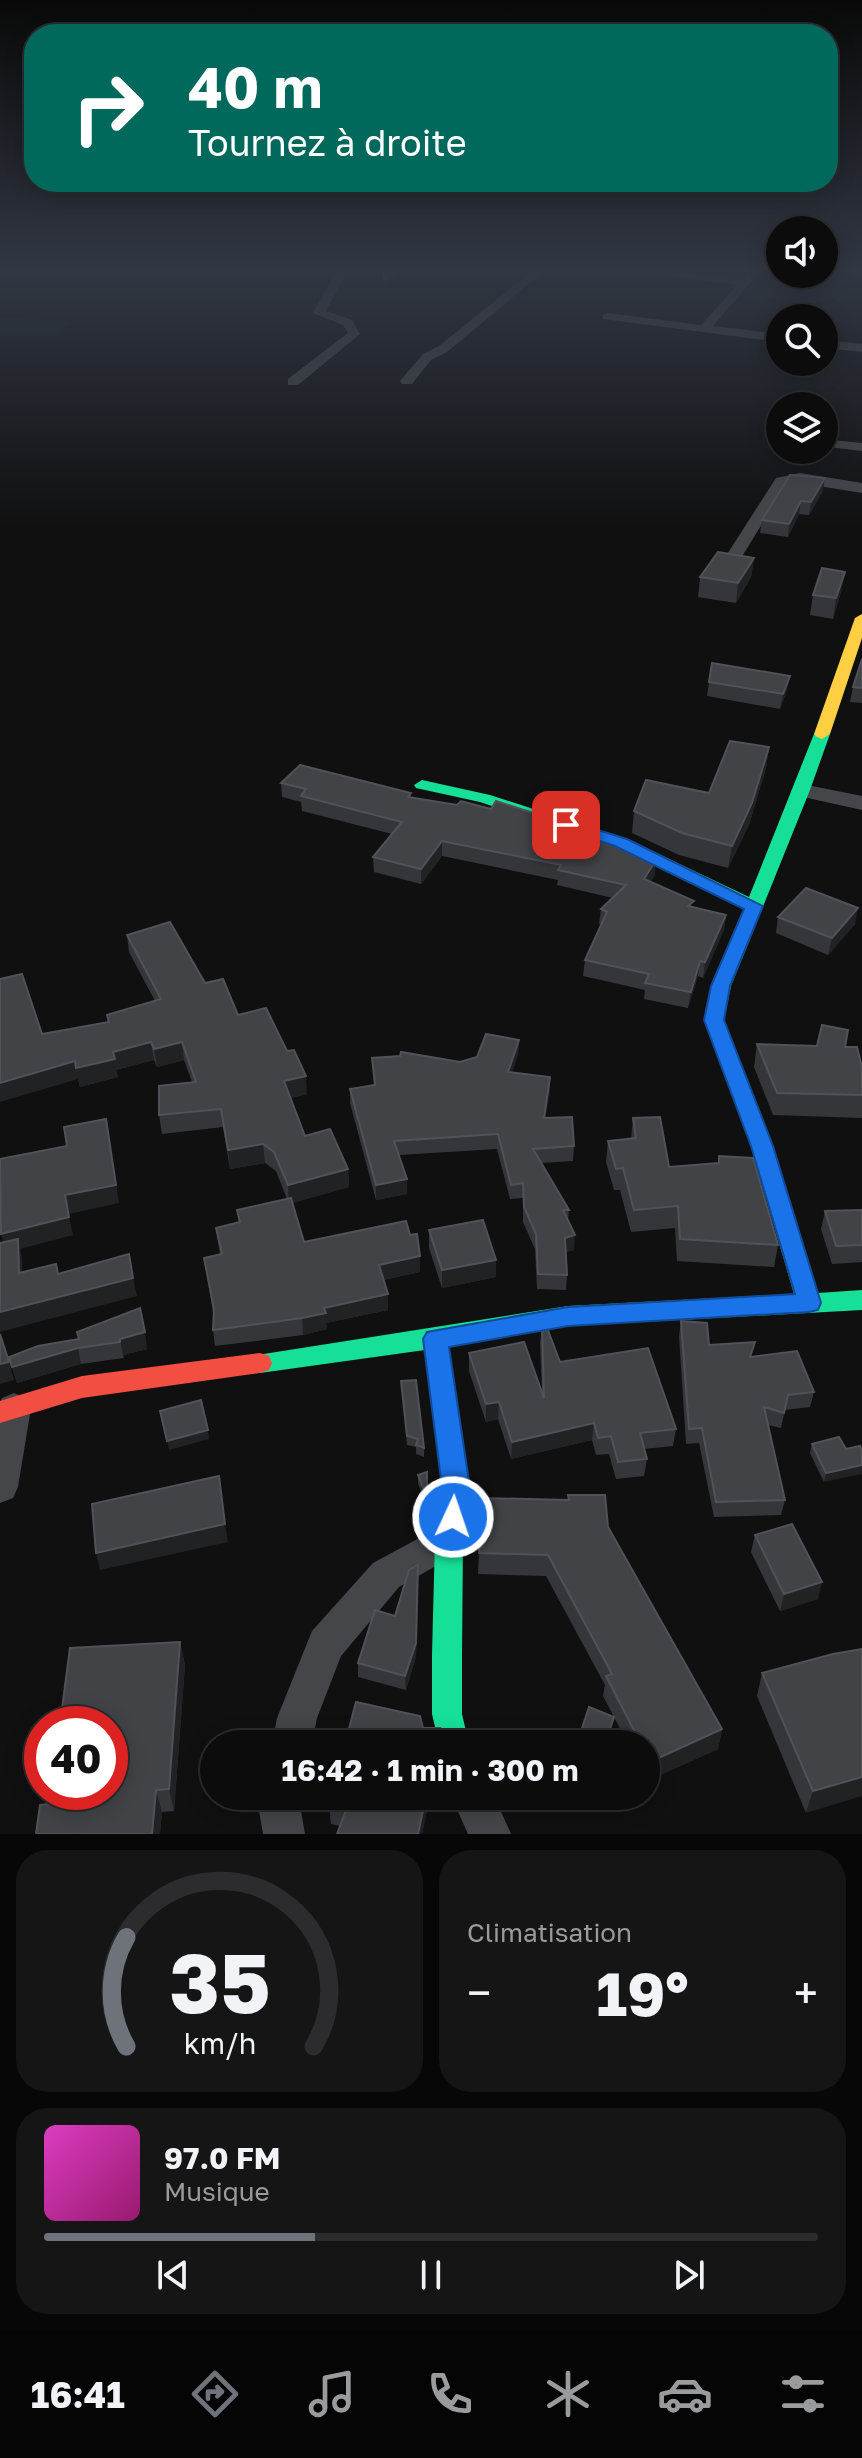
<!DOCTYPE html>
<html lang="fr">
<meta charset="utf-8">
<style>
body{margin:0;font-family:"Golos Text",sans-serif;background:#151516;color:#f1f3f6;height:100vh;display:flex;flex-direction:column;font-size:30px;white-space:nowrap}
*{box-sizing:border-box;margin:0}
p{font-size:26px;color:#9a9b9d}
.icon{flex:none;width:44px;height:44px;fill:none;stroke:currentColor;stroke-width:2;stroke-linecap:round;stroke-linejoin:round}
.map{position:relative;height:1834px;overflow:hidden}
.details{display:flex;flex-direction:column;gap:16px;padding:16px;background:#070707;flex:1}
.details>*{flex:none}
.banner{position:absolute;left:24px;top:24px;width:814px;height:168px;border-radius:32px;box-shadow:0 4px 20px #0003,0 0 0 2px #2c2c2e;background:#00695c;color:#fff;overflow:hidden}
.buttons{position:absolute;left:766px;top:216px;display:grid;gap:16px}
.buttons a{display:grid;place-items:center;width:72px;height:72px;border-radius:50%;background:#0c0c0d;box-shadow:0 4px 20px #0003,0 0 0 2px #2c2c2e;font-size:40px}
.speed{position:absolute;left:24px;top:1706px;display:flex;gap:16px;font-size:40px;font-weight:700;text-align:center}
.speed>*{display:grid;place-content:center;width:104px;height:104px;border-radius:50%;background:#0c0c0d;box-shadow:0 4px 20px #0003,0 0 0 2px #2c2c2e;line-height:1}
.speed .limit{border:12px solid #d22;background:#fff;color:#111}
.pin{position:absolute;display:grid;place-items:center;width:68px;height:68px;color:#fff;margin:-34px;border-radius:16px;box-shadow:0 4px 12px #0006}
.me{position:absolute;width:88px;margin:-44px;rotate:3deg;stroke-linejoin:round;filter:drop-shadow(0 0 6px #0008)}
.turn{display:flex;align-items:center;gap:28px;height:168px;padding:0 32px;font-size:36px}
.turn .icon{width:104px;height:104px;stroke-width:2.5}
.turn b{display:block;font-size:56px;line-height:68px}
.big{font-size:60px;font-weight:700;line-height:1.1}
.details .widget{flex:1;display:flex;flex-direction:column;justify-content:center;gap:12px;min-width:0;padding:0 28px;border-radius:32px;background:#151516}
.details .dial{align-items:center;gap:0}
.dial svg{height:208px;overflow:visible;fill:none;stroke:#2c2c2e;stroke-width:7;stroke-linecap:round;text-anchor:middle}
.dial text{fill:#f1f3f6;stroke:none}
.song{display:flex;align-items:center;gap:24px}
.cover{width:96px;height:96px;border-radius:12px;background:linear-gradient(135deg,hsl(310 70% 55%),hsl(320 70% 35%))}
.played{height:8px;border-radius:4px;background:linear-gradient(90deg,#6e727a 35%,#2c2c2e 35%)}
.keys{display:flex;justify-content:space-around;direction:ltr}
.heat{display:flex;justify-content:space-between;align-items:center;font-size:44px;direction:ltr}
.details .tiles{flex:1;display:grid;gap:16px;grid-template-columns:1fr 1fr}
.widget:last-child{grid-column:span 2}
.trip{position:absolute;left:200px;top:1730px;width:460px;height:80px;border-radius:40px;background:#0c0c0d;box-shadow:0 4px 20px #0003,0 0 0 2px #2c2c2e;font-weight:700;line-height:80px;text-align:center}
.tabs{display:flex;height:128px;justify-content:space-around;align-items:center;background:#050505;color:#9a9b9d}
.tabs .icon{width:56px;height:56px}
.tabs .current{color:#6e727a}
.tabs b{font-size:36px;color:#f1f3f6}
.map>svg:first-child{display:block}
</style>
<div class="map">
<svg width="862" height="1834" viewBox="0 0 862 1834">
<rect width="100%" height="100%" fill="#101011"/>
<path fill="#151a16" d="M0 317 74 322 51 339H0Z"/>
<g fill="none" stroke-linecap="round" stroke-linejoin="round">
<g fill="#454649" fill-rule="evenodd">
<path d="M336 271H347L326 311 352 320 360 334 298 385H288V379L348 333 343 325 313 313Z"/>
<path d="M532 271H544L447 352 431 360 412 384H402L400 381 423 354 439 346Z"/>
<path d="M631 271H672L742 279 748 272H756V276L713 326 780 334V342L603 319V315L607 313 701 325 737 285Z"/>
<path d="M824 340 862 344V352L824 348Z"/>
<path d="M833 440 862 443V451L828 447V441Z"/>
<path d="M800 473 862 483V493L800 483 786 485 738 563H726L724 559 776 478Z"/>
<path d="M802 784 862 796V810L794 795 791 790Z"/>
<path d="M14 1393 26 1398 31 1408 18 1487 13 1498 0 1503V1402L2 1398Z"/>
<path d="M449 1522 462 1527 467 1539 462 1551 399 1587 341 1656 317 1718 312 1744H272L277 1718 312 1631 373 1563Z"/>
<path d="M260 1796H302L300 1805 305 1834H263L258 1805Z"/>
<path d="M451 1796H494L511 1834H468Z"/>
</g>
<path fill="#16e098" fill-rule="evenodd" d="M822 729 830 734 810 790 731 986 724 1020 773 1146 818 1293 862 1290V1310L568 1326 449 1347 470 1495 463 1539 462 1655V1714L469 1744H439L432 1714V1655L435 1539 444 1495 425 1350 260 1373 251 1370 248 1363 251 1356 568 1306 794 1294 751 1146 704 1020 711 986 744 908 615 847 480 802 416 788 414 785 422 780 490 795 627 839 749 897 814 734Z"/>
<path fill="#ffcf43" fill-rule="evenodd" d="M862 614V638L830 734 822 739 817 737 814 734 855 618Z"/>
<path fill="#f24e42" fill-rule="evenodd" d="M260 1353 269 1356 272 1363 269 1370 260 1373 82 1398 0 1423V1401L82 1376Z"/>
</g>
<g fill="#35363a">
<path d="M790 475 823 491 809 515 799 514 788 537 760 533 762 520Z"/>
<path d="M754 558 751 577 736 603 698 597 700 577Z"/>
<path d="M841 592 833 619 810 615 813 595Z"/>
<path d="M862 659V703L850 702 853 687Z"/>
<path d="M712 663 787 690 780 709 707 696Z"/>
<path d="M769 747 766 768 749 825 728 868 679 855 632 833 634 811 709 793Z"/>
<path d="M281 783 411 793V797L655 875 650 882 693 907 726 915 724 930 703 978 698 976 688 1008 644 999 645 990 583 976 585 960 601 925 599 924 601 909 613 898 557 885 558 880 442 856 421 884 374 872 373 857 392 834 302 811 301 802 282 797Z"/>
<path d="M778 917 855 924 828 955 776 933Z"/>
<path d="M127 935 205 983 238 1015 307 1094 291 1098 305 1136 348 1169 349 1187 292 1203 304 1242 420 1272 383 1280 388 1294V1310L326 1323 327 1329 303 1335 215 1346 213 1330V1313L204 1258 220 1255 216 1228 239 1222 237 1210 287 1199 276 1171 265 1163 230 1169 223 1127 162 1134 159 1115 192 1082 184 1060 157 1067 154 1060 116 1070 118 1077 80 1087 78 1079 42 1034 108 1022 107 1015 155 1001 129 952Z"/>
<path d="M519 1040 518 1054 512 1072 550 1077 545 1118 574 1146 573 1161 541 1163 569 1210 568 1220 574 1250 566 1252 567 1275 566 1290 537 1289 535 1249 523 1222V1198L510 1199 497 1149 399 1155 407 1194 376 1200 350 1103V1089L374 1085 372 1058 460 1062 477 1057Z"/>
<path d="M757 1044 845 1047 862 1067V1118L773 1115 754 1067Z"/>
<path d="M633 1118 669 1167 718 1163 719 1156 778 1245 774 1267 677 1261 675 1228 631 1232 620 1190H614L606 1162 608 1141 631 1139Z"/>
<path d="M862 1210V1262L832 1264 821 1229 825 1211Z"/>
<path d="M429 1230 496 1277 442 1288 429 1248Z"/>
<path d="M681 1321 709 1345 752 1356 814 1392 810 1407 785 1410 781 1428 768 1425 785 1500 781 1515 714 1517 699 1443 686 1444 679 1336Z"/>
<path d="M542 1325 560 1362 676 1429 673 1446 644 1449 647 1459 644 1476 616 1479 609 1454 596 1455 592 1440 511 1459 498 1419 486 1422 469 1371V1353L542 1392 540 1343Z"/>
<path d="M77 1332 147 1349 123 1355 124 1358 81 1364 17 1383 9 1357 79 1339Z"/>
<path d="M401 1381 424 1448V1457L416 1454V1447L407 1445Z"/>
<path d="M839 1437 824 1482 810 1453 812 1444Z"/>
<path d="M427 1472V1503H426L418 1484V1475Z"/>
<path d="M568 1495 608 1527 722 1729 718 1749 647 1781 646 1744H628L614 1717 607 1744H578V1740L614 1717 603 1696 605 1685 546 1576 478 1574 479 1553 568 1500Z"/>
<path d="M755 1535 818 1599 780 1611 751 1552Z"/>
<path d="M418 1565 416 1657 406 1690 358 1677V1663L395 1616Z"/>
<path d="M180 1642 185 1665 174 1811 162 1812 160 1834H36L49 1804Z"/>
<path d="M862 1649 806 1813 757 1696 762 1673Z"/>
<path d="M430 1796 422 1834H337L340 1826 331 1824 329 1806Z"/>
</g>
<g fill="#212224">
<path d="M396 271H403L384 285V280Z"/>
<path d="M825 478 823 491 809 515 811 502Z"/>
<path d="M801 501 799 514 788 537 789 524Z"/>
<path d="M754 558 751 577 736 603 738 583Z"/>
<path d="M845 572 841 592 833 619 836 598Z"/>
<path d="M790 676 787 690 780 709 783 694Z"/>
<path d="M769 747 766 768 749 825 728 868 732 846Z"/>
<path d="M442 841V856L421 884V869Z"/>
<path d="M656 860 655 875 642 895 644 879Z"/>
<path d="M858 908 855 924 828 955 832 938Z"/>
<path d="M726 915 724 930 703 978 705 962Z"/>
<path d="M700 961 698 976 688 1008 691 992Z"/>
<path d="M519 1040 518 1054 508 1086V1072Z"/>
<path d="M151 1042 154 1060 116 1070 118 1077 80 1087 78 1079 0 1102V1083L75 1061Z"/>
<path d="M182 1042 184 1060 157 1067 154 1049Z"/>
<path d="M306 1076 307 1094 286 1100 284 1081Z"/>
<path d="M550 1077V1091L543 1133 544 1118Z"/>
<path d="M109 1138 119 1203 69 1214 65 1195Z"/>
<path d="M263 1144 265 1163 230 1169 228 1150Z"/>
<path d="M348 1169 349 1187 289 1204 288 1185Z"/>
<path d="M407 1179V1194L376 1200V1185Z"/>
<path d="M69 1217 73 1235 20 1249 22 1258 23 1292 19 1273 6 1252 1 1234Z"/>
<path d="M575 1235 574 1250 563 1252 565 1238Z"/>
<path d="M420 1256V1272L379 1281V1265Z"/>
<path d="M496 1260V1277L442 1288V1270Z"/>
<path d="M133 1278 137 1296 0 1332V1312Z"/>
<path d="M388 1294V1310L326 1323 327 1329 303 1335 302 1318 324 1308Z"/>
<path d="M145 1332 147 1349 123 1355 120 1339Z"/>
<path d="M78 1348 81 1364 17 1383 12 1367Z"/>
<path d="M9 1362 14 1380 0 1384V1364Z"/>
<path d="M499 1402 498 1419 486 1422V1404Z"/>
<path d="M594 1423 592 1440 511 1459 512 1442Z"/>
<path d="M208 1430 209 1439 169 1450 167 1441Z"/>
<path d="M862 1465V1474L824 1482 826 1473Z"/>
<path d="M225 1524 228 1542 100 1570 96 1553Z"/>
<path d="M418 1565 416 1657 406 1690 405 1676Z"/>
<path d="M822 1582 818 1599 780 1611 784 1594Z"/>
<path d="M180 1642 185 1665 174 1811 169 1789Z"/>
<path d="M722 1729 718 1749 647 1781 650 1762Z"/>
<path d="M862 1777V1796L806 1813 813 1791Z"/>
<path d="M156 1790 162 1812 160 1834H152Z"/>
<path d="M426 1796H430L422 1834H418Z"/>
</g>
<g fill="#414347" stroke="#505258" stroke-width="2">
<path d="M384 271H396L384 280Z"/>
<path d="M790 475 825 478 811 502 801 501 789 524 762 520Z"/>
<path d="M718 552 754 558 738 583 700 577Z"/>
<path d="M822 568 845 572 836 598 813 595Z"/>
<path d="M862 659V688L853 687Z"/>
<path d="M712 663 790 676 783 694 709 682Z"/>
<path d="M730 741 769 747 752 803 732 846 682 833 634 811 646 780 709 793Z"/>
<path d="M300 765 411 793 408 797 457 805 461 801 491 809 496 801 610 838 656 860 644 879 694 901 688 906 726 915 705 962 700 961 691 992 645 983 649 974 585 960 607 912 601 909 626 885 558 870 561 865 442 841 421 869 373 857 402 822 301 796 306 789 281 783Z"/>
<path d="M806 888 858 908 832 938 778 917Z"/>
<path d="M170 922 205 983 223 979 238 1015 266 1008 287 1051 294 1050 306 1076 284 1081 305 1136 330 1129 348 1169 288 1185 274 1152 263 1144 228 1150 221 1109 159 1115V1086L196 1082 182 1042 154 1049 151 1042 113 1052 115 1059 76 1068 75 1061 0 1083V979L22 974 42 1034 109 1022 107 1015 161 999 127 935Z"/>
<path d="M822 1025 848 1030 845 1047H857L862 1067V1095L777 1093 757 1044 817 1046Z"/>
<path d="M486 1034 519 1040 508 1072 550 1077 544 1118 572 1117 574 1146 533 1149 569 1210H563L575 1235 565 1238 567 1275 538 1274 536 1234 524 1207 523 1183 511 1185 498 1134 394 1141 407 1179 376 1185 350 1089 375 1085 372 1058 400 1056 401 1052 460 1062 477 1057Z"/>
<path d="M660 1117 669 1167 719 1163V1156L753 1158 778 1245 680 1239 678 1206 634 1210 623 1168 616 1169 608 1141 636 1138 633 1118Z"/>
<path d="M106 1119 116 1185 65 1195 69 1217 1 1234 0 1159 67 1146 64 1127Z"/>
<path d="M291 1198 304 1242 406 1221 410 1235 417 1234 420 1256 379 1265 388 1294 324 1308 326 1313 302 1318 213 1330 214 1309 204 1258 222 1254 216 1228 240 1222 237 1210Z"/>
<path d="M862 1210V1245L836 1246 825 1211Z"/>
<path d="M483 1220 496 1260 442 1270 429 1230Z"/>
<path d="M18 1239 19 1273 56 1264 58 1274 129 1254 133 1278 0 1312V1243Z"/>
<path d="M140 1308 145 1332 120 1339V1342L78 1348 12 1367 9 1357 38 1346 79 1339 77 1332Z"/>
<path d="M681 1321 707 1323 709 1345 755 1342 750 1357 797 1351 814 1392 788 1395 784 1413 764 1407 785 1500 716 1502 702 1428 689 1429Z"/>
<path d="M542 1325H546L560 1362 648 1348 676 1429 640 1433 647 1459 618 1462 611 1436 598 1438 594 1423 512 1442 499 1402 486 1404 469 1353 524 1342 544 1398Z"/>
<path d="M0 1334 9 1362 0 1364Z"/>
<path d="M416 1380 424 1448 416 1445 418 1439 407 1436 401 1381Z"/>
<path d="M201 1400 208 1430 167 1441 160 1411Z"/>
<path d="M839 1437 846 1449 860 1446 862 1450V1465L826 1473 812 1444Z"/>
<path d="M427 1472V1494H426L418 1475Z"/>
<path d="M219 1476 225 1524 96 1553 92 1504Z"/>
<path d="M568 1495H605L608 1527 722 1729 650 1762 646 1754V1744H641L606 1676 612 1674 548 1555 479 1553 482 1498 569 1500Z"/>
<path d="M792 1524 822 1582 784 1594 755 1535Z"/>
<path d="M418 1565 416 1643 405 1676 358 1663 375 1610 395 1616 409 1570Z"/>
<path d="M180 1642 169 1789 156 1790 152 1834H36L40 1805 49 1804 51 1792H110V1724H60L70 1648Z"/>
<path d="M862 1649V1777L813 1791 762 1673 833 1654Z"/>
<path d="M356 1702 420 1716 423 1728H440L437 1744H345Z"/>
<path d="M589 1707 614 1717 605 1744H586L578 1740Z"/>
<path d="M332 1796H426L418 1834H337L346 1810 329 1806Z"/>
</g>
<linearGradient id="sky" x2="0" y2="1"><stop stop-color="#090909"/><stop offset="0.51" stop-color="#313743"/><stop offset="1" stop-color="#313743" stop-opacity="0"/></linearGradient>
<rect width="862" height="528" fill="url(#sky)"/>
<path fill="#1a73e8" stroke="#114b97" stroke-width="2" d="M566 820 627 839 763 906 730 986 724 1020 773 1146 821 1303 818 1310 809 1312 568 1326 449 1347 471 1495 463 1526 453 1530 443 1526 439 1517 443 1495 423 1339 427 1332 568 1307 795 1294 751 1146 704 1020 711 986 744 909 615 846 560 828 558 825Z"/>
</svg>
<div class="buttons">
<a><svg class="icon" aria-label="sound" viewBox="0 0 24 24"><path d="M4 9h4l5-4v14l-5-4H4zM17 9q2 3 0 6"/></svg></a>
<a><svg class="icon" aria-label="search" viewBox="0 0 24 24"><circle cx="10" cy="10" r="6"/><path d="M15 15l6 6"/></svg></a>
<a><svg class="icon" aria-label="layers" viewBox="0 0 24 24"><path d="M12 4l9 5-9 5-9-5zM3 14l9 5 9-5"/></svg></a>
</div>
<div class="speed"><div class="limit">40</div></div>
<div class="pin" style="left:566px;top:825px;background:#d93025"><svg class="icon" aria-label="arrive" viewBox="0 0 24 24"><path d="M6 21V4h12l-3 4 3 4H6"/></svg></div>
<svg class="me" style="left:453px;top:1517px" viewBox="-20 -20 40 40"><circle r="17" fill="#1a73e8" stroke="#fff" stroke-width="3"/><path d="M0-11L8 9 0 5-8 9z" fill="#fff"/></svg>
<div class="trip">16:42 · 1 min · 300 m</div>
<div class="banner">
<div class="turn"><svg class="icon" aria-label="right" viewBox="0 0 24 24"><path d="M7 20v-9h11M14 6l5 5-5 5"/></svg><div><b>40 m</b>Tournez à droite</div></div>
</div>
</div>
<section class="details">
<div class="tiles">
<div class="widget dial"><svg viewBox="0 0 100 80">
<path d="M14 69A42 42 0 1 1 86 69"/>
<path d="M14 69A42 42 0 0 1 14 27" stroke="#6e727a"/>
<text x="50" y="56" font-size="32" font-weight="700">35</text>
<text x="50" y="72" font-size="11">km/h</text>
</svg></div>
<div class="widget"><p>Climatisation</p>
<div class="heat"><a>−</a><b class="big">19°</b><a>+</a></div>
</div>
<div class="widget">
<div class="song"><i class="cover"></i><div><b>97.0 FM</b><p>Musique</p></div></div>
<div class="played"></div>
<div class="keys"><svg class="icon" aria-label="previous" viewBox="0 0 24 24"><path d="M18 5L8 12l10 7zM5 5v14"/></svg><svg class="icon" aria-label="pause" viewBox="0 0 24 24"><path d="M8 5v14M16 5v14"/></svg><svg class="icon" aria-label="next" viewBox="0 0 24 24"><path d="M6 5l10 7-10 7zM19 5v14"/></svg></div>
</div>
</div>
</section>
<nav class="tabs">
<b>16:41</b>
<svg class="icon current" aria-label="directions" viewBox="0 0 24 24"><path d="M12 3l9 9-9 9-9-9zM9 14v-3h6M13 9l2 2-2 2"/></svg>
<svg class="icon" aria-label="music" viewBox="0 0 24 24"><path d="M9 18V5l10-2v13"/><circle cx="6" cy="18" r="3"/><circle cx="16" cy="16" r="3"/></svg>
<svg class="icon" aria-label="phone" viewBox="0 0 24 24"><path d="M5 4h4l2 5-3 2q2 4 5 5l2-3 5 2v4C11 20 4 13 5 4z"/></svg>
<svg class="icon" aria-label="climate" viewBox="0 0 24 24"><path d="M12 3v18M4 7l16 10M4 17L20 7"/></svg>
<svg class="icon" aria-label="car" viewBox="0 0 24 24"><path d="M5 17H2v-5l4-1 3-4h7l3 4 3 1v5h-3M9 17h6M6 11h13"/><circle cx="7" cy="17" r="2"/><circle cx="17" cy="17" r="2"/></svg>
<svg class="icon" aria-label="filters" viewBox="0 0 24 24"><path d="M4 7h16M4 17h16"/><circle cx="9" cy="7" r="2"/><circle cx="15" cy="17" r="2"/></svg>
</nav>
